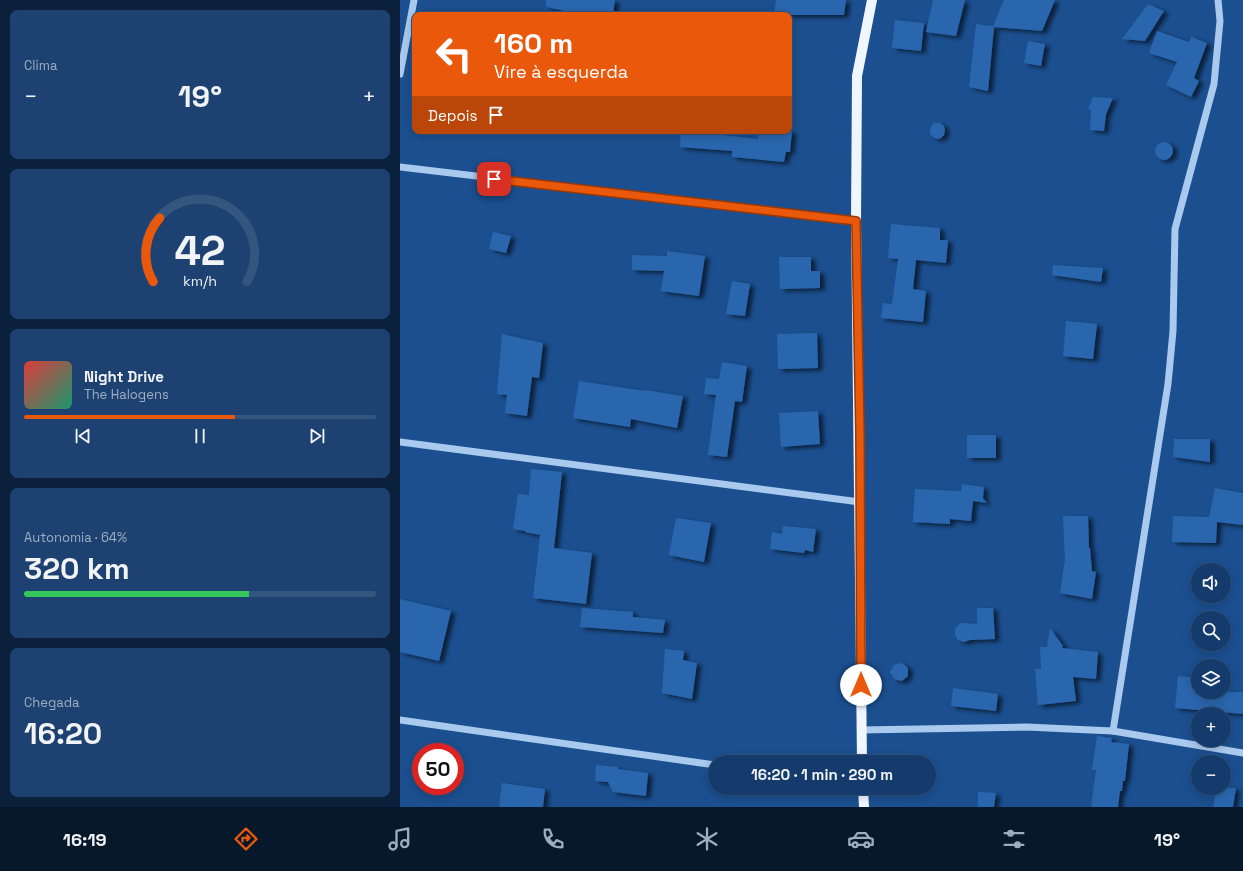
<!DOCTYPE html>
<html lang="pt">
<meta charset="utf-8">
<style>
body{margin:0;font-family:"Space Grotesk",sans-serif;background:#1d4271;color:#f1f3f6;height:100vh;display:flex;flex-direction:column;font-size:15px;white-space:nowrap}
*{box-sizing:border-box;margin:0}
p{font-size:13px;color:#9dadc1}
.icon{flex:none;width:22px;height:22px;fill:none;stroke:currentColor;stroke-width:2;stroke-linecap:round;stroke-linejoin:round}
.map{position:relative;flex:1;overflow:hidden}
.sheet{display:flex;flex-direction:column;gap:10px;padding:10px;background:#0b203b;width:400px}
.sheet>*{flex:none}
.top-card{position:absolute;left:12px;top:12px;width:380px;height:122px;border-radius:8px;box-shadow:0 2px 10px #0003,0 0 0 1px #33557e;background:#ea580c;color:#fff;overflow:hidden}
.controls{position:absolute;left:791px;top:563px;display:grid;gap:8px}
.controls a{display:grid;place-items:center;width:40px;height:40px;border-radius:50%;background:#143b6b;box-shadow:0 2px 10px #0003,0 0 0 1px #33557e;font-size:20px}
.speed{position:absolute;left:12px;top:743px;display:flex;gap:8px;font-size:20px;font-weight:700;text-align:center}
.speed>*{display:grid;place-content:center;width:52px;height:52px;border-radius:50%;background:#143b6b;box-shadow:0 2px 10px #0003,0 0 0 1px #33557e;line-height:1}
.speed .limit{border:6px solid #d22;background:#fff;color:#111}
.pin{position:absolute;display:grid;place-items:center;width:34px;height:34px;color:#fff;margin:-17px;border-radius:8px;box-shadow:0 2px 6px #0006}
.me{position:absolute;width:44px;margin:-22px;rotate:0deg;stroke-linejoin:round;filter:drop-shadow(0 0 3px #0008)}
.turn{display:flex;align-items:center;gap:14px;height:84px;padding:0 16px;font-size:18px}
.turn .icon{width:52px;height:52px;stroke-width:2.5}
.turn b{display:block;font-size:28px;line-height:34px}
.then{display:flex;align-items:center;height:38px;padding:0 16px;background:#0003;gap:8px;font-size:15px}
.big{font-size:30px;font-weight:700;line-height:1.1}
.sheet .card{flex:1;display:flex;flex-direction:column;justify-content:center;gap:6px;min-width:0;padding:0 14px;border-radius:8px;background:#1d4271}
.sheet .dial{align-items:center;gap:0}
.dial svg{height:104px;overflow:visible;fill:none;stroke:#33557e;stroke-width:7;stroke-linecap:round;text-anchor:middle}
.dial text{fill:#f1f3f6;stroke:none}
.song{display:flex;align-items:center;gap:12px}
.cover{width:48px;height:48px;border-radius:6px;background:linear-gradient(135deg,hsl(0 70% 55%),hsl(160 70% 35%))}
.played{height:4px;border-radius:2px;background:linear-gradient(90deg,#ea580c 60%,#33557e 60%)}
.keys{display:flex;justify-content:space-around;direction:ltr}
.heat{display:flex;justify-content:space-between;align-items:center;font-size:22px;direction:ltr}
.charge{height:6px;border-radius:3px;background:linear-gradient(90deg,#34c759 64%,#33557e 0)}
.trip{position:absolute;left:308px;top:755px;width:228px;height:40px;border-radius:20px;background:#143b6b;box-shadow:0 2px 10px #0003,0 0 0 1px #33557e;font-weight:700;line-height:40px;text-align:center}
.tabs{display:flex;height:64px;justify-content:space-around;align-items:center;background:#08182b;color:#9dadc1}
.tabs .icon{width:28px;height:28px}
.tabs .selected{color:#ea580c}
.tabs b{font-size:18px;color:#f1f3f6}
main{display:flex;flex:1;min-height:0}
.map>svg:first-child{display:block}
</style>
<main>
<section class="sheet">
<div class="card"><p>Clima</p>
<div class="heat"><a>−</a><b class="big">19°</b><a>+</a></div>
</div>
<div class="card dial"><svg viewBox="0 0 100 80">
<path d="M14 69A42 42 0 1 1 86 69"/>
<path d="M14 69A42 42 0 0 1 19 20" stroke="#ea580c"/>
<text x="50" y="56" font-size="32" font-weight="700">42</text>
<text x="50" y="72" font-size="11">km/h</text>
</svg></div>
<div class="card">
<div class="song"><i class="cover"></i><div><b>Night Drive</b><p>The Halogens</p></div></div>
<div class="played"></div>
<div class="keys"><svg class="icon" aria-label="previous" viewBox="0 0 24 24"><path d="M18 5L8 12l10 7zM5 5v14"/></svg><svg class="icon" aria-label="pause" viewBox="0 0 24 24"><path d="M8 5v14M16 5v14"/></svg><svg class="icon" aria-label="next" viewBox="0 0 24 24"><path d="M6 5l10 7-10 7zM19 5v14"/></svg></div>
</div>
<div class="card"><p>Autonomia · 64%</p><b class="big">320 km</b><div class="charge"></div></div>
<div class="card"><p>Chegada</p><b class="big">16:20</b></div>
</section>
<div class="map">
<svg width="843" height="807" viewBox="0 0 843 807">
<defs>
<filter id="shadow"><feDropShadow dx="4.5" dy="2.5" stdDeviation="2" flood-color="#0009"/></filter>
</defs>
<rect width="100%" height="100%" fill="#1b4f8f"/>
<g fill="#2a66ad" filter="url(#shadow)">
<path d="M146 0H215L213 15H184L146 7Z"/>
<path d="M376 0H446L444 15H374Z"/>
<path d="M533 0H565L556 36 526 32Z"/>
<path d="M604 0H655L642 31 594 27 588 91 569 87 576 24 593 26Z"/>
<path d="M748 4 764 11 745 41 722 39Z"/>
<path d="M495 20 524 23 521 51 492 48Z"/>
<path d="M757 31 789 42 791 37 807 43 794 78 799 81 791 97 766 85 777 62 749 53Z"/>
<path d="M628 41 645 44 641 66 624 63Z"/>
<path d="M693 97 713 98 706 114 704 131 690 130 691 110 688 109Z"/>
<path d="M533 123H540L544 126 545 130 544 135 541 138 537 139 533 137 530 134V129Z"/>
<path d="M281 131H313V134L358 139 359 131H392L390 152H386L384 162 332 157V151L280 147Z"/>
<circle cx="764" cy="151" r="9"/>
<path d="M491 224 540 228V240H548L546 263 516 260 513 289 526 291 523 322 481 318 483 303 492 304 498 259 488 258Z"/>
<path d="M93 232 111 236 106 253 89 249Z"/>
<path d="M267 251 305 256 299 296 261 291 264 271 232 270V255L267 256Z"/>
<path d="M379 257H411V271H420V288L380 289Z"/>
<path d="M653 265 703 268 701 282 652 275Z"/>
<path d="M332 281 350 284 345 316 326 314Z"/>
<path d="M666 321 697 324 693 359 663 356Z"/>
<path d="M417 333 418 368 378 369 377 334Z"/>
<path d="M102 334 143 343 139 378 132 377 127 416 105 413 107 395 97 394Z"/>
<path d="M322 362 347 366 342 402 335 401 327 457 308 455 316 395 304 394 306 378 319 379Z"/>
<path d="M179 381 245 391V390L283 396 277 428 231 419 230 427 173 418Z"/>
<path d="M418 411 420 444 381 447 379 413Z"/>
<rect x="567" y="435" width="29" height="23"/>
<path d="M774 439H810V462L773 457Z"/>
<path d="M131 469 162 472 154 548 192 553 186 604 133 598 140 535 125 532V531L113 529 118 494 129 495Z"/>
<path d="M562 484 584 487 583 498 587 503 573 501 571 521 550 519V524L513 522 515 489 561 491Z"/>
<path d="M815 488 843 493V525L817 522 816 543 772 542 773 516 809 517Z"/>
<path d="M663 516H688L689 548H690L692 571 696 572 692 599 660 593 665 560Z"/>
<path d="M276 518 311 523 304 562 269 555Z"/>
<path d="M383 526 416 529 413 552 405 550 404 553 370 549 372 532 382 534Z"/>
<path d="M0 599 51 611 39 661 0 652Z"/>
<path d="M182 608 233 612V617L265 620 263 633 180 627Z"/>
<path d="M577 608H593L595 639 570 640 564 642 558 640 555 635V629L559 624 562 623 577 624Z"/>
<path d="M650 628 663 646 662 648 698 652 696 679 673 677 676 701 638 705 635 669H641L640 647H647Z"/>
<path d="M265 649 284 651 283 660 297 663 292 699 262 693Z"/>
<path d="M502 663 508 668V676L502 681 494 679 490 672 494 665Z"/>
<path d="M778 676 798 678V692H843V714L775 708Z"/>
<path d="M553 688 598 694 596 711 551 706Z"/>
<path d="M697 736 712 738 711 742 729 744 725 781H723L722 791H720L718 807H691L696 770H692Z"/>
<path d="M196 765 218 767V769L248 773 246 796 213 792 208 782 195 781Z"/>
<path d="M102 783 145 789 143 807H99Z"/>
<path d="M817 788H836L833 807H813Z"/>
<path d="M578 792 596 793 594 807H578Z"/>
</g>
<g fill="none" stroke-linecap="round" stroke-linejoin="round">
<g stroke="#a9c9ee" stroke-width="7">
<path d="M0 74 14 0"/>
<path d="M0 167 456 221"/>
<path d="M0 442 460 502"/>
<path d="M0 720 315 765"/>
<path d="M461 730 627 727 669 729 713 731 843 753"/>
<path d="M713 731 768 384 773 331 775 229 814 84 820 21 818 0"/>
<path d="M445 788 463 792"/>
</g>
<g stroke="#f0f6ff" stroke-width="10">
<path d="M462 762 456 221 457 76 472 0"/>
<path d="M463 788 464 807"/>
</g>
</g>
<g fill="none" stroke-linecap="round" stroke-linejoin="round">
<defs>
<path id="route" d="M94 179 456 221 460 433 461 685"/>
</defs>
<use href="#route" stroke="#983908" stroke-width="10"/>
<use href="#route" stroke="#ea580c" stroke-width="7"/>
</g>
</svg>
<div class="controls">
<a><svg class="icon" aria-label="sound" viewBox="0 0 24 24"><path d="M4 9h4l5-4v14l-5-4H4zM17 9q2 3 0 6"/></svg></a>
<a><svg class="icon" aria-label="search" viewBox="0 0 24 24"><circle cx="10" cy="10" r="6"/><path d="M15 15l6 6"/></svg></a>
<a><svg class="icon" aria-label="layers" viewBox="0 0 24 24"><path d="M12 4l9 5-9 5-9-5zM3 14l9 5 9-5"/></svg></a>
<a>+</a>
<a>−</a>
</div>
<div class="speed"><div class="limit">50</div></div>
<div class="pin" style="left:94px;top:179px;background:#d93025"><svg class="icon" aria-label="arrive" viewBox="0 0 24 24"><path d="M6 21V4h12l-3 4 3 4H6"/></svg></div>
<svg class="me" style="left:461px;top:685px" viewBox="-20 -20 40 40"><circle r="19" fill="#fff"/><path d="M0-13L10 11 0 6-10 11z" fill="#ea580c"/></svg>
<div class="trip">16:20 · 1 min · 290 m</div>
<div class="top-card">
<div class="turn"><svg class="icon" aria-label="left" viewBox="0 0 24 24"><path d="M17 20v-9H6M10 6l-5 5 5 5"/></svg><div><b>160 m</b>Vire à esquerda</div></div>
<div class="then">Depois<svg class="icon" aria-label="arrive" viewBox="0 0 24 24"><path d="M6 21V4h12l-3 4 3 4H6"/></svg></div>
</div>
</div>
</main>
<nav class="tabs">
<b>16:19</b>
<svg class="icon selected" aria-label="directions" viewBox="0 0 24 24"><path d="M12 3l9 9-9 9-9-9zM9 14v-3h6M13 9l2 2-2 2"/></svg>
<svg class="icon" aria-label="music" viewBox="0 0 24 24"><path d="M9 18V5l10-2v13"/><circle cx="6" cy="18" r="3"/><circle cx="16" cy="16" r="3"/></svg>
<svg class="icon" aria-label="phone" viewBox="0 0 24 24"><path d="M5 4h4l2 5-3 2q2 4 5 5l2-3 5 2v4C11 20 4 13 5 4z"/></svg>
<svg class="icon" aria-label="climate" viewBox="0 0 24 24"><path d="M12 3v18M4 7l16 10M4 17L20 7"/></svg>
<svg class="icon" aria-label="car" viewBox="0 0 24 24"><path d="M5 17H2v-5l4-1 3-4h7l3 4 3 1v5h-3M9 17h6M6 11h13"/><circle cx="7" cy="17" r="2"/><circle cx="17" cy="17" r="2"/></svg>
<svg class="icon" aria-label="filters" viewBox="0 0 24 24"><path d="M4 7h16M4 17h16"/><circle cx="9" cy="7" r="2"/><circle cx="15" cy="17" r="2"/></svg>
<b>19°</b>
</nav>
